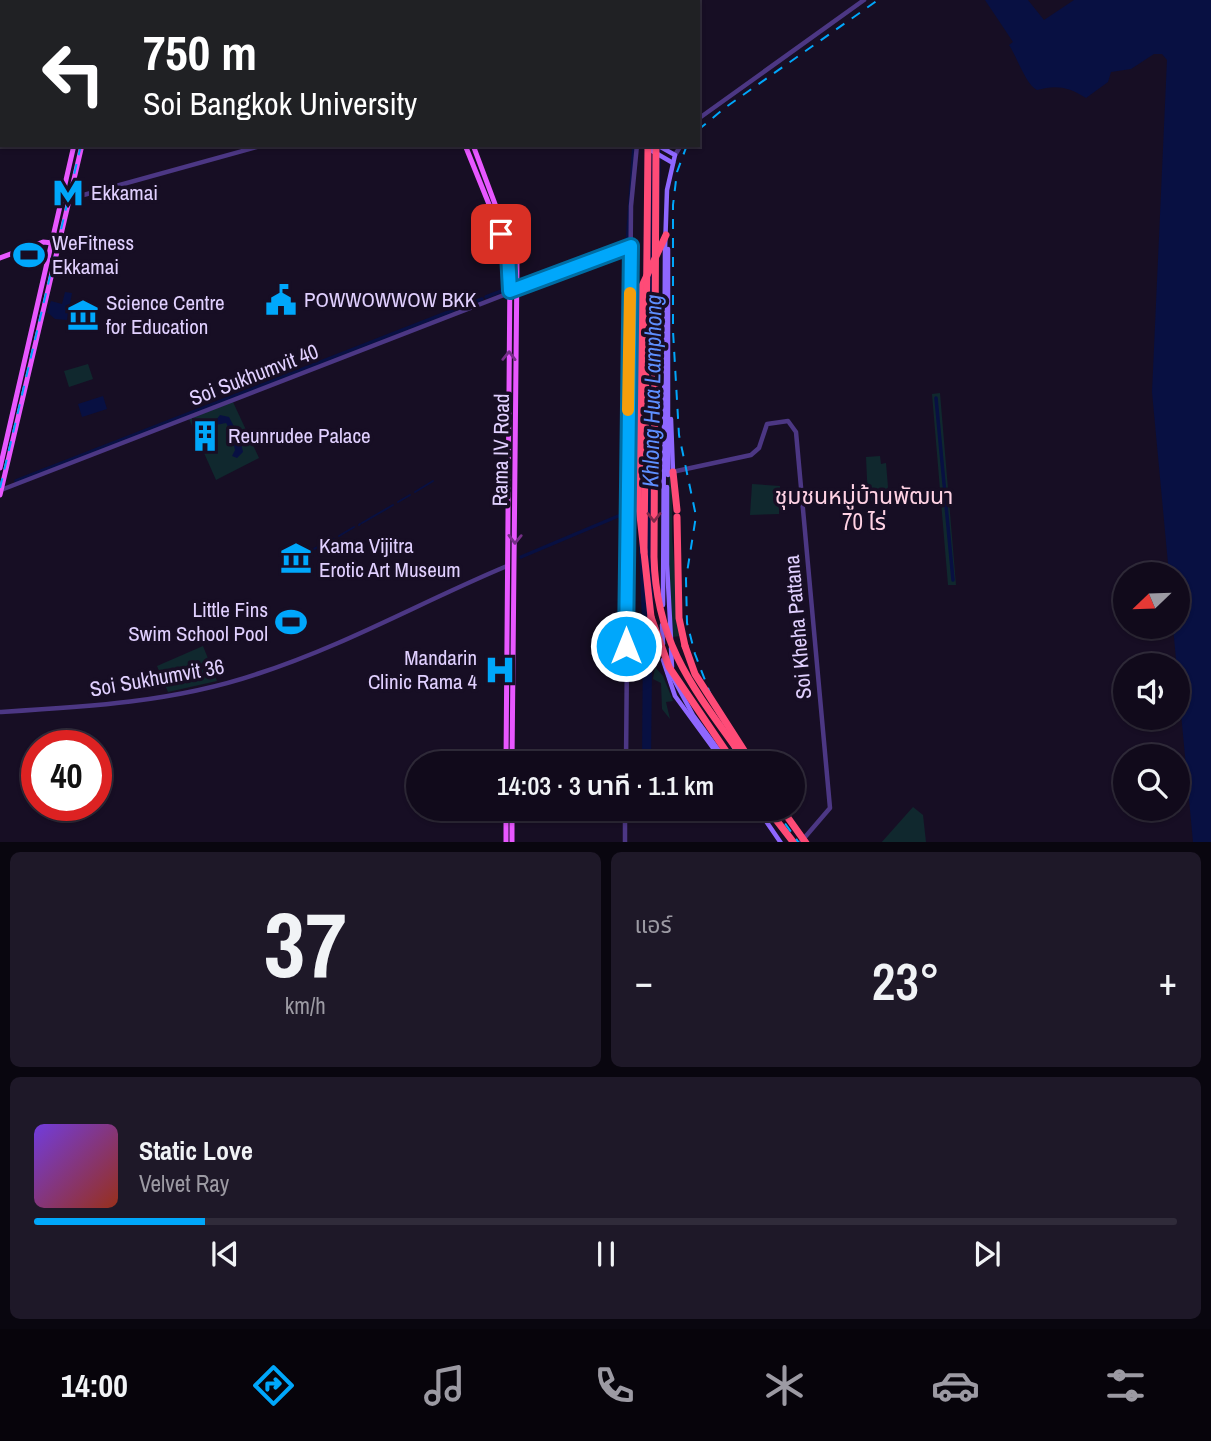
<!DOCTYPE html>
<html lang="th">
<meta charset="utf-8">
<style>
body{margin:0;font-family:"Archivo Narrow","Noto Sans Thai",sans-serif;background:#1e1828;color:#f1f3f6;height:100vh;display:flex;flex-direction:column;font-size:26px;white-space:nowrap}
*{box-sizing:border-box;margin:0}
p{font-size:23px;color:#9c9aa3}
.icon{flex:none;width:38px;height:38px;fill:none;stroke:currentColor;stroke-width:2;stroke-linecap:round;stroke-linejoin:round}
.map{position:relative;height:842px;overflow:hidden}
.side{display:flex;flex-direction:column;gap:10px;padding:10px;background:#09060f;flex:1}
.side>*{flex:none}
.hud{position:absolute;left:0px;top:0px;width:700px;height:147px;box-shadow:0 2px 5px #0004,0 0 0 2px #302b3a;background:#202124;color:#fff;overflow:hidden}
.needle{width:46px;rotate:247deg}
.buttons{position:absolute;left:1113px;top:562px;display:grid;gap:14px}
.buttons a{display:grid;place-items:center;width:77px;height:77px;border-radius:50%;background:#110a1b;box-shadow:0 2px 5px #0004,0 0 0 2px #302b3a;font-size:35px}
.speed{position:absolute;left:21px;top:730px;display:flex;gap:14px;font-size:35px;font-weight:700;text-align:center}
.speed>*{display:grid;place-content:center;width:91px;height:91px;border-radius:50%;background:#110a1b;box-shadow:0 2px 5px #0004,0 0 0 2px #302b3a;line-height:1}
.speed .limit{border:10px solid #d22;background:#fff;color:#111}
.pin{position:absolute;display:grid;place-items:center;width:60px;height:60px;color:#fff;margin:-30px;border-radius:14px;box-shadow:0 4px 10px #0006}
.me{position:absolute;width:77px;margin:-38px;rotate:0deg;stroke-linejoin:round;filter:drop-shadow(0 0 5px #0008)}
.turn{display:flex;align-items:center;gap:24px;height:147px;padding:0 28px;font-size:32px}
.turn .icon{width:91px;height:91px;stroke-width:2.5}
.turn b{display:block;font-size:49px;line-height:60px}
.big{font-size:52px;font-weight:600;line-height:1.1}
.side .card{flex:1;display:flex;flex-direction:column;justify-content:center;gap:10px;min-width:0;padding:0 24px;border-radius:10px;background:#1e1828}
.side .dial{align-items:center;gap:0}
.dial b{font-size:91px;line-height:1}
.song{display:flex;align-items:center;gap:21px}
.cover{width:84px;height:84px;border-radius:10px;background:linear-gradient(135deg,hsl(260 70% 55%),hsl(10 70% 35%))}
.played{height:7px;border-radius:4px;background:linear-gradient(90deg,#00a7fb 15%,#302b3a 15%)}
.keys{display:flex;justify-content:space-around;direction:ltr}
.heat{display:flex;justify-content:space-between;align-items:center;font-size:38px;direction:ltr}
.side .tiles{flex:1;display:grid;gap:10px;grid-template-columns:1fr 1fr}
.card:last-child{grid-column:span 2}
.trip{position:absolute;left:406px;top:751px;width:399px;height:70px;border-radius:35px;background:#110a1b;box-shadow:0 2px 5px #0004,0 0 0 2px #302b3a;font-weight:600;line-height:70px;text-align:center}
.tabs{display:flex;height:112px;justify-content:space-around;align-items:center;background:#07040b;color:#9c9aa3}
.tabs .icon{width:49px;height:49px}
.tabs .current{color:#00a7fb}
.tabs b{font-size:32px;color:#f1f3f6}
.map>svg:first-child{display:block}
</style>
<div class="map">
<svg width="1211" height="843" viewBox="0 0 1211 843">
<rect width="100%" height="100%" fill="#170e24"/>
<g fill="#10282e">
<path d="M88 364 93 379 69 387 64 371Z"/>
<path d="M940 393 956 585H948L932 394Z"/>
<path d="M233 402 259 458 216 480 189 419Z"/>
<path d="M880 456 881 464 886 463 889 499 868 501 866 457Z"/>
<path d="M669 475H672V537L680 636 673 637 669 564Z"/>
<path d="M752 484 780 486 779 514 750 515Z"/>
<path d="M203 646 217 681 168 692 157 666Z"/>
<path d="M655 667 663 676 673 701 666 702 670 719 662 709 661 683 653 679Z"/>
<path d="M913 807 923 815 926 842 881 843Z"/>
</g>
<g fill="#081042">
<path d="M985 0H1028L1044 20 1074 0H1211V842H1193L1173 627 1178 626V574H1169L1152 392 1167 60 1162 54H1154L1131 69 1111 72 1108 82 1086 98C1068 86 1055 85 1037 90 1026 85 1017 57 1009 45L1013 42Z"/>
<path d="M645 145H661L652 558 655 650 652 664 651 763H642L643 636 647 635 646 622 642 621 639 549Z"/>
<path d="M65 292 72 293 67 320 55 319 47 312 51 301 62 304Z"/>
<path d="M103 396 107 409 82 417 78 404Z"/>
<path d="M220 415 229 417 240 438 243 452 237 458 232 456 235 450C235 447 228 425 226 423L211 426Z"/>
</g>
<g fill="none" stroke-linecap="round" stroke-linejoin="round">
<g stroke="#081042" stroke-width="2">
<path d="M415 492 433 481"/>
<path d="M398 502 410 495"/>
<path d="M362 523 393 505"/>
<path d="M359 525 360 524"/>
<path d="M339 536 354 527"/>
<path d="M314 549 334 539"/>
</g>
<g stroke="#081042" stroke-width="3.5">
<path d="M521 284 627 245 634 146"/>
<path d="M486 297 507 289"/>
<path d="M936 398 953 580"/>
<path d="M16 481 482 299"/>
<path d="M521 557 623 514"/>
</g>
<g stroke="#4c3784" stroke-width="4.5">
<path d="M698 119 864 0"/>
<path d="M675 155 681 145"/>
<path d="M69 199 264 145"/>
<path d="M672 472 751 455 759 448 767 424 788 421 796 432 830 808 800 843"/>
<path d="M1 490 630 246"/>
<path d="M0 712C86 707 174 702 257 674 344 646 423 601 507 566"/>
<path d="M626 763 631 206 637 145"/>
<path d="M625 843V808"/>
</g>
<g stroke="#8f67ff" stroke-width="4.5">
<path d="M655 2V0"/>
<path d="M642 145 673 163"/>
<path d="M657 145 675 155 667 190 665 249 663 605"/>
<path d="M671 419 673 472"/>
<path d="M668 475V249"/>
<path d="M667 487V564L671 639"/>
<path d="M662 625 663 644"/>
<path d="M671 648 672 667"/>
<path d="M663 660 675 696 724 763"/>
<path d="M672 676 693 715 728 763"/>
<path d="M757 808 781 843"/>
</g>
<g stroke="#e857ff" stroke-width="5">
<path d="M410 0 411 2"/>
<path d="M418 0 419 2"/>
<path d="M107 2V0"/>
<path d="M115 2V0"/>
<path d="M465 145 501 234 510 267 506 763"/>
<path d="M473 145 517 263 512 763"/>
<path d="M0 258 43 242 53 243"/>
<path d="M0 468 74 145"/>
<path d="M0 495 82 145"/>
<path d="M512 808V843"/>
<path d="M506 843V808"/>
</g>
<g stroke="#ff4b77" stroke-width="7">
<path d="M664 2V0"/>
<path d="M670 2V0"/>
<path d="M673 472 677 510"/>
<path d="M677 517 679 618 685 646"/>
<path d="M651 617 638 497 642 286 666 235"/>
<path d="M767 808 794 843"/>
</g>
<g stroke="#00a7fb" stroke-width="2" stroke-dasharray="10 9" stroke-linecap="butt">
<path d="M113 2 114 0"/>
<path d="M698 130 726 107 878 0"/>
<path d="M687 145 677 172 673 205V331L679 435 696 516 686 579 687 623 695 654 726 735 741 763"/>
<path d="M0 488 81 145"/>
<path d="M774 808 799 843"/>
</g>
<g stroke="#ff4b77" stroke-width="7">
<path d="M656 145 654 557C656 647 697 693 747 763"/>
<path d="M644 552 648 145"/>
<path d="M651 617 669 667 734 763"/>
<path d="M685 646 695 674 752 763"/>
<path d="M781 808 806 843"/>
</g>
</g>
<defs><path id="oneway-chevron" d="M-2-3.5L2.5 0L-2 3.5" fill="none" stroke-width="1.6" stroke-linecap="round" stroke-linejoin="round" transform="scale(1.75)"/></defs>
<g stroke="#752f87">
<use href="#oneway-chevron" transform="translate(509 356) rotate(-89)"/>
<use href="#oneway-chevron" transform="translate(515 539) rotate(91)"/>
</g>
<use stroke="#7f2949" href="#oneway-chevron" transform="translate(654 517) rotate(90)"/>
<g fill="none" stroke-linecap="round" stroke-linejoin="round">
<defs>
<path id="route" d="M501 234 508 253 510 291 631 246 626 646"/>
</defs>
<use href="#route" stroke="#006da3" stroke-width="18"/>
<use href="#route" stroke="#00a7fb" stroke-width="12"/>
<path stroke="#f59e0b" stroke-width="12" d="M628 410 630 293"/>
</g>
<defs>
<symbol id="metro-bare" viewBox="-9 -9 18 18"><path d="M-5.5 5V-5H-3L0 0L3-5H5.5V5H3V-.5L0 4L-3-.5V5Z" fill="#00a7fb" stroke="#170e24" stroke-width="2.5" paint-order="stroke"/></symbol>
<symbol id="stadium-bare" viewBox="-9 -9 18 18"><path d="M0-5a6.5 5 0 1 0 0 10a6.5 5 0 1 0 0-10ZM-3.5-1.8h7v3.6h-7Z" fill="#00a7fb" stroke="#170e24" stroke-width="2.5" paint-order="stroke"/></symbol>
<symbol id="civic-bare" viewBox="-9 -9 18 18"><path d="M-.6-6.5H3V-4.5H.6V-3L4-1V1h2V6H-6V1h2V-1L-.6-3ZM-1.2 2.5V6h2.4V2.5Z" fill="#00a7fb" stroke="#170e24" stroke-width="2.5" paint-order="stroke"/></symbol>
<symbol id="museum-bare" viewBox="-9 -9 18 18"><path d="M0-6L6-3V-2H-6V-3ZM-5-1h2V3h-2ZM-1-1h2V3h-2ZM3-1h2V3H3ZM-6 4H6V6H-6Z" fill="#00a7fb" stroke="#170e24" stroke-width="2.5" paint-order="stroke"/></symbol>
<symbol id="building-bare" viewBox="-9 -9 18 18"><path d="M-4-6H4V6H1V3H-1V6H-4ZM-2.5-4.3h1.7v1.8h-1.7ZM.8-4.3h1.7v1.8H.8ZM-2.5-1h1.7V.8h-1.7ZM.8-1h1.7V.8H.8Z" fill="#00a7fb" stroke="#170e24" stroke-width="2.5" paint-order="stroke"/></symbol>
<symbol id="hospital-bare" viewBox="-9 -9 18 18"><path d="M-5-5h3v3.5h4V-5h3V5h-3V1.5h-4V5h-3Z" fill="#00a7fb" stroke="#170e24" stroke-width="2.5" paint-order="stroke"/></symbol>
</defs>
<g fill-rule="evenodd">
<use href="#metro-bare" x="46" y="171" width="44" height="44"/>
<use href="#stadium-bare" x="7" y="233" width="44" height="44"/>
<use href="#civic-bare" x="259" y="278" width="44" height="44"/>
<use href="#museum-bare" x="61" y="293" width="44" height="44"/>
<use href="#building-bare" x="183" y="414" width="44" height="44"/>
<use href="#museum-bare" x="274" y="536" width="44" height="44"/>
<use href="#stadium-bare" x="269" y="600" width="44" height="44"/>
<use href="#hospital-bare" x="478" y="648" width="44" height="44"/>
</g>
<g text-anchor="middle" stroke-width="7" stroke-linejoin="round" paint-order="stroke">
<g font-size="21" fill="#e1d0ff" stroke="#170e24" text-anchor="start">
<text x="91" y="200">Ekkamai</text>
<text x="52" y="250">WeFitness<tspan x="52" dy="24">Ekkamai</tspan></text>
<text x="304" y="307">POWWOWWOW BKK</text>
<text x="106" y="310">Science Centre<tspan x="106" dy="24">for Education</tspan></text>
<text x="228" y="443">Reunrudee Palace</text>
<text x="319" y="553">Kama Vijitra<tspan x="319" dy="24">Erotic Art Museum</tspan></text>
<text x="268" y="617" text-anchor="end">Little Fins<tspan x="268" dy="24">Swim School Pool</tspan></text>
<text x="477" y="665" text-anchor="end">Mandarin<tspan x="477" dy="24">Clinic Rama 4</tspan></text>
</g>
<g font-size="21" fill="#e1d0ff" stroke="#170e24">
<text transform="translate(254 375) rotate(-21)" y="7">Soi Sukhumvit 40</text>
<text transform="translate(501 450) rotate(-89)" y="7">Rama IV Road</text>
<text transform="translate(798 627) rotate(-95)" y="7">Soi Kheha Pattana</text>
<text transform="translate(157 678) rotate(-10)" y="7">Soi Sukhumvit 36</text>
</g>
<g font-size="23" font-style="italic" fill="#5e8fff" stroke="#170e24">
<text transform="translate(652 391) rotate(-89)" y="8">Khlong Hua Lamphong</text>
</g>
<g font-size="23" fill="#ffd2e4" stroke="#170e24">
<text x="864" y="504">ชุมชนหมู่บ้านพัฒนา<tspan x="864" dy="26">70 ไร่</tspan></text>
</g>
</g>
</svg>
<div class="buttons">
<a><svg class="needle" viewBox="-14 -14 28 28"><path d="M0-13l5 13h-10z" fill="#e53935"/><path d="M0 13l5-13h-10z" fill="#9c9aa3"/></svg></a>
<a><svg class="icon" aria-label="sound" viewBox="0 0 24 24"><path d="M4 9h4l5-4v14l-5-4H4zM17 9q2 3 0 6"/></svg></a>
<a><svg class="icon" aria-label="search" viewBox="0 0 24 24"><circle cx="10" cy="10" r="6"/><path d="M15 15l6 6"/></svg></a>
</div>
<div class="speed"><div class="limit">40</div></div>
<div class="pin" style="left:501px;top:234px;background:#d93025"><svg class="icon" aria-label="arrive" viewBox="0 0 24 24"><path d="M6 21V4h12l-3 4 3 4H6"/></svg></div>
<svg class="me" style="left:626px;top:646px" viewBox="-20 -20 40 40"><circle r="17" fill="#00a7fb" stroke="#fff" stroke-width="3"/><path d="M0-11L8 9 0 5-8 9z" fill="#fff"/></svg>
<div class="trip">14:03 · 3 นาที · 1.1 km</div>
<div class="hud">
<div class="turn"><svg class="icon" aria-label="left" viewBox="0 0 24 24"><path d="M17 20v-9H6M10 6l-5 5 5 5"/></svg><div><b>750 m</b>Soi Bangkok University</div></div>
</div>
</div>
<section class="side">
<div class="tiles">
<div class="card dial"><b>37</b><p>km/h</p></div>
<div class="card"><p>แอร์</p>
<div class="heat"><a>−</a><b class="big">23°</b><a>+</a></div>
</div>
<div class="card">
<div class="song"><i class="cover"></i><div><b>Static Love</b><p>Velvet Ray</p></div></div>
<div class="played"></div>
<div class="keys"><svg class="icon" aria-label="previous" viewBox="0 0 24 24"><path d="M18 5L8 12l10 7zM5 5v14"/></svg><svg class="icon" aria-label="pause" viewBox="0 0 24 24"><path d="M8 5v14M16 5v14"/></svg><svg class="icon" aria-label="next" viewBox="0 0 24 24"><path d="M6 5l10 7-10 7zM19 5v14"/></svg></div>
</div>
</div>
</section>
<nav class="tabs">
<b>14:00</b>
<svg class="icon current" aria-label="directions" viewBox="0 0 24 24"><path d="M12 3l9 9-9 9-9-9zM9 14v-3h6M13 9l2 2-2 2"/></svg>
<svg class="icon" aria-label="music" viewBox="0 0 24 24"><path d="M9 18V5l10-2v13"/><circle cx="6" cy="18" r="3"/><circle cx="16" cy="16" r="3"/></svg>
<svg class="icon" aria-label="phone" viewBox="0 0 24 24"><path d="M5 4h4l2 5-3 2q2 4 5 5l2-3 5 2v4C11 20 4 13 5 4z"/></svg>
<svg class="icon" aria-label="climate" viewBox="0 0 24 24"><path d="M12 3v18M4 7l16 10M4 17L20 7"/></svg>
<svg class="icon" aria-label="car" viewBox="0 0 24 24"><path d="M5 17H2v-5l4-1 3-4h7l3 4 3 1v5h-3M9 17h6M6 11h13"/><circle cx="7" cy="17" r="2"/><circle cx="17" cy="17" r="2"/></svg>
<svg class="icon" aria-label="filters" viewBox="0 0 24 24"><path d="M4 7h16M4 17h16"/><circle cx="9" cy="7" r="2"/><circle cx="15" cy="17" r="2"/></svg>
</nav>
